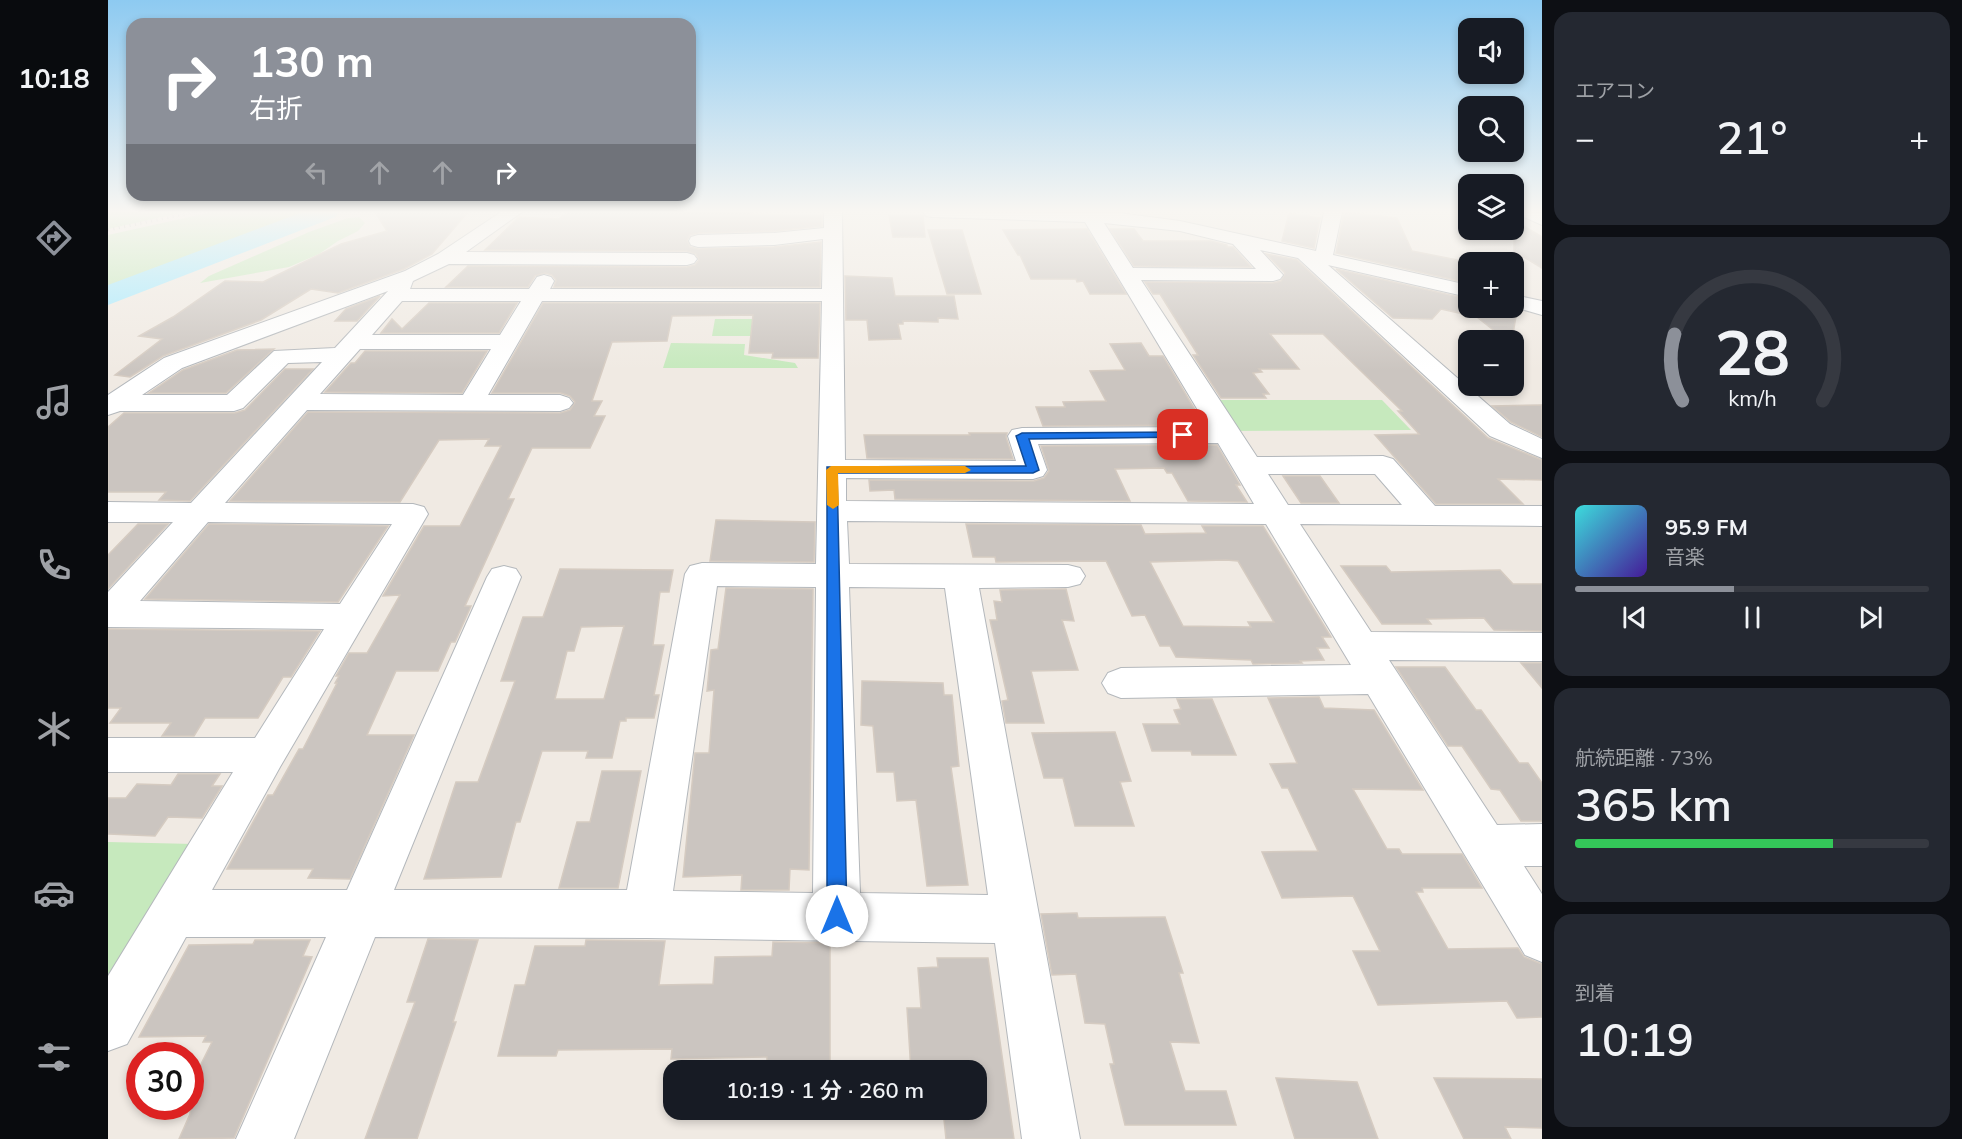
<!DOCTYPE html>
<html lang="ja">
<meta charset="utf-8">
<style>
body{margin:0;font-family:Mulish,"Noto Sans JP",sans-serif;background:#242831;color:#f1f3f6;height:100vh;display:flex;flex-direction:column;font-size:22px;white-space:nowrap}
*{box-sizing:border-box;margin:0}
p{font-size:20px;color:#9ea1a6}
.icon{flex:none;width:33px;height:33px;fill:none;stroke:currentColor;stroke-width:2;stroke-linecap:round;stroke-linejoin:round}
.map{position:relative;flex:1;overflow:hidden}
.side{display:flex;flex-direction:column;gap:12px;padding:12px;background:#0d0f14;width:420px}
.side>*{flex:none}
.guide{position:absolute;left:18px;top:18px;width:570px;height:183px;border-radius:18px;box-shadow:0 3px 9px #0003;background:#8c9099;color:#fff;overflow:hidden}
.buttons{position:absolute;left:1350px;top:18px;display:grid;gap:12px}
.buttons a{display:grid;place-items:center;width:66px;height:66px;border-radius:12px;background:#171b24;box-shadow:0 3px 9px #0003;font-size:30px}
.speed{position:absolute;left:18px;top:1042px;display:flex;gap:12px;font-size:30px;font-weight:700;text-align:center}
.speed>*{display:grid;place-content:center;width:78px;height:78px;border-radius:50%;background:#171b24;box-shadow:0 3px 9px #0003;line-height:1}
.speed .limit{border:9px solid #d22;background:#fff;color:#111}
.pin{position:absolute;display:grid;place-items:center;width:51px;height:51px;color:#fff;margin:-26px;border-radius:12px;box-shadow:0 3px 9px #0006}
.me{position:absolute;width:66px;margin:-33px;rotate:0deg;stroke-linejoin:round;filter:drop-shadow(0 0 4px #0008)}
.turn{display:flex;align-items:center;gap:21px;height:126px;padding:0 24px;font-size:27px}
.turn .icon{width:78px;height:78px;stroke-width:2.5}
.turn b{display:block;font-size:42px;line-height:51px}
.lanes{display:flex;align-items:center;height:57px;padding:0 24px;background:#0003;justify-content:center;gap:30px;direction:ltr}
.lanes .off{opacity:.35}
.big{font-size:45px;font-weight:600;line-height:1.1}
.side .tile{flex:1;display:flex;flex-direction:column;justify-content:center;gap:9px;min-width:0;padding:0 21px;border-radius:18px;background:#242831}
.side .dial{align-items:center;gap:0}
.dial svg{height:156px;overflow:visible;fill:none;stroke:#363941;stroke-width:7;stroke-linecap:round;text-anchor:middle}
.dial text{fill:#f1f3f6;stroke:none}
.song{display:flex;align-items:center;gap:18px}
.cover{width:72px;height:72px;border-radius:9px;background:linear-gradient(135deg,hsl(180 70% 55%),hsl(260 70% 35%))}
.played{height:6px;border-radius:3px;background:linear-gradient(90deg,#8c9099 45%,#363941 45%)}
.keys{display:flex;justify-content:space-around;direction:ltr}
.heat{display:flex;justify-content:space-between;align-items:center;font-size:33px;direction:ltr}
.charge{height:9px;border-radius:4px;background:linear-gradient(90deg,#34c759 73%,#363941 0)}
.trip{position:absolute;left:555px;top:1060px;width:324px;height:60px;border-radius:18px;background:#171b24;box-shadow:0 3px 9px #0003;font-weight:600;line-height:60px;text-align:center}
main{display:flex;flex:1;min-height:0}
.tab-bar{display:flex;flex-direction:column;width:108px;justify-content:space-around;align-items:center;background:#090b0e;color:#9ea1a6}
.tab-bar .icon{width:42px;height:42px}
.tab-bar .current{color:#8c9099}
.tab-bar b{font-size:27px;color:#f1f3f6}
.map>svg:first-child{display:block}
</style>
<main>
<nav class="tab-bar">
<b>10:18</b>
<svg class="icon current" aria-label="directions" viewBox="0 0 24 24"><path d="M12 3l9 9-9 9-9-9zM9 14v-3h6M13 9l2 2-2 2"/></svg>
<svg class="icon" aria-label="music" viewBox="0 0 24 24"><path d="M9 18V5l10-2v13"/><circle cx="6" cy="18" r="3"/><circle cx="16" cy="16" r="3"/></svg>
<svg class="icon" aria-label="phone" viewBox="0 0 24 24"><path d="M5 4h4l2 5-3 2q2 4 5 5l2-3 5 2v4C11 20 4 13 5 4z"/></svg>
<svg class="icon" aria-label="climate" viewBox="0 0 24 24"><path d="M12 3v18M4 7l16 10M4 17L20 7"/></svg>
<svg class="icon" aria-label="car" viewBox="0 0 24 24"><path d="M5 17H2v-5l4-1 3-4h7l3 4 3 1v5h-3M9 17h6M6 11h13"/><circle cx="7" cy="17" r="2"/><circle cx="17" cy="17" r="2"/></svg>
<svg class="icon" aria-label="filters" viewBox="0 0 24 24"><path d="M4 7h16M4 17h16"/><circle cx="9" cy="7" r="2"/><circle cx="15" cy="17" r="2"/></svg>
</nav>
<div class="map">
<svg width="1434" height="1139" viewBox="0 0 1434 1139">
<rect width="100%" height="100%" fill="#f0eae3"/>
<g fill="#c6e9bd">
<path d="M0 212H77L0 229Z"/>
<path d="M104 212H208L0 288V235Z"/>
<path d="M251 217 257 223 250 231 230 241 211 254 181 267 92 283 101 276 201 232 240 218Z"/>
<path d="M607 319H691L690 336H604Z"/>
<path d="M563 343 637 344 636 355 687 363 690 368H555Z"/>
<path d="M1105 400H1274L1303 430 1125 431Z"/>
<path d="M0 842 86 844 0 980Z"/>
</g>
<g fill="none" stroke-linecap="round" stroke-linejoin="round">
<path fill="#a4eaff" fill-rule="evenodd" d="M195 212H231L227 217 0 305V285Z"/>
</g>
<g fill="#cbc5c0" stroke="#d5cbc1" stroke-width="1.5" fill-rule="evenodd">
<path d="M267 212H360L324 254 296 269 230 293 203 289 153 320 55 356 22 377 7 375 54 339 31 336 65 317 117 281 155 282 233 244 279 231Z"/>
<path d="M459 212H643V214L714 216V226L666 231 590 233 582 235 579 240 582 247 590 249 666 247 713 242 712 287H446L448 280 444 275 437 273 427 276 420 287H338L360 266 579 267 587 265 591 260 588 254 579 251 377 250 411 217 451 219Z"/>
<path d="M1236 212 1289 218 1304 251 1360 262V283L1228 253Z"/>
<path d="M1181 213 1212 218 1206 248 1174 241Z"/>
<path d="M781 215 815 216 817 237H785Z"/>
<path d="M1406 220 1434 237V268L1406 251Z"/>
<path d="M979 229 1018 294H982L975 281 969 282 968 279H923L912 255H910L895 230Z"/>
<path d="M1002 229H1026L1035 241H1103L1119 245V247H1125L1143 267 1026 266Z"/>
<path d="M820 230H854L873 294H839Z"/>
<path d="M1158 254 1189 260 1380 438 1434 460V480L1390 479 1415 504H1328L1267 435 1311 434 1290 411H1294L1215 334H1162L1191 369H1151L1154 372 1145 373 1161 394H1155L1158 398H1113L1085 355H1090L1052 294H1045L1037 282 1165 283 1173 281 1177 273Z"/>
<path d="M1228 269 1360 299V308H1404L1409 310 1404 340H1398L1360 310V315L1333 309 1324 319 1285 318Z"/>
<path d="M737 276 784 278 787 296H846L850 319 830 318V322L795 321V324H790L793 339 761 340 759 320H738Z"/>
<path d="M272 296 249 321H227L238 309Z"/>
<path d="M321 303H409L391 333H273L284 319 294 329Z"/>
<path d="M435 303H712L710 358H664L665 353H641L645 315 564 316 559 341 504 342 484 401H494L486 416H497L482 448H424L400 499H406L357 606H363L347 642H343L330 671H288L259 735H306L242 879 200 878 205 869H119L160 795H165L191 749H195L229 683H227L231 676H228L241 653H259L292 595 275 596 316 526H352L393 446H377L381 439 331 440 292 502 122 501 200 412 452 413 462 410 467 402 462 396 453 393H384Z"/>
<path d="M1033 343 1041 356H1055L1096 425 935 426 928 407H957L955 402 998 401 982 371 1017 370 1002 344Z"/>
<path d="M166 349 118 393H41L75 370 129 350Z"/>
<path d="M257 351H379L354 393 217 392 243 363H247Z"/>
<path d="M177 369H205L82 501 51 500 58 492H0V427L16 413H127L137 410Z"/>
<path d="M1434 405V437L1403 422 1384 406Z"/>
<path d="M861 433H899L898 437 905 459 759 458 756 435H862Z"/>
<path d="M1109 445 1132 485H1128L1139 502 1080 501 1064 473H1059L1056 468 1007 469 1022 501 787 499 786 490 762 491 761 480 926 481 936 478 941 471 933 446Z"/>
<path d="M1175 476H1212L1231 503H1193Z"/>
<path d="M608 520 707 522 706 562 602 561Z"/>
<path d="M30 524H60L0 589V555Z"/>
<path d="M101 524 280 526 230 602 37 599Z"/>
<path d="M858 524 1033 525 1037 534 1098 533 1094 526H1155L1223 637H1214L1221 648H1209L1216 660 1192 661 1194 663 1145 664 1143 660 1068 657 1062 646H1052L1037 615 1024 616 998 561 888 562 887 557H865ZM1118 560 1130 561 1166 622H1140L1143 627 1075 626 1042 562Z"/>
<path d="M1233 566H1278L1283 572 1392 570 1405 584H1434V631L1386 630 1376 618 1319 619 1323 624H1274Z"/>
<path d="M452 569 565 570 561 592H552L545 645H556L546 695H551L546 718H518V721H512L504 758H478L480 751H434L412 822H408L393 877 316 879 348 782H370L407 681H393L415 617H435ZM516 626 496 699H447L459 651H466L473 627Z"/>
<path d="M618 588 705 589 701 870 682 869 681 890H633L634 875 575 877 587 753H601L606 690 599 691 603 650 610 649Z"/>
<path d="M958 589 966 621 954 620 970 670 923 671 936 723H898L894 701 900 700 882 620H889L886 601 894 602 892 590Z"/>
<path d="M0 629 212 631 183 677H175L150 718H97L86 736H54L63 723H2L13 708H0Z"/>
<path d="M1413 663H1434V688Z"/>
<path d="M1288 667H1337L1368 710H1373L1411 763H1420L1434 783V821H1413L1392 790 1383 789 1354 746H1340Z"/>
<path d="M754 681 835 683 836 695H844L851 766 843 767 860 885 819 886 808 800 789 801 786 772H769L765 726 753 725Z"/>
<path d="M1211 697 1216 708 1266 710 1315 790 1245 789 1279 849H1291L1294 854H1354L1374 888H1314L1315 892H1308L1340 949 1410 948 1416 957 1434 964V1017L1409 1018 1399 1001 1270 1005 1245 951H1272L1245 896 1174 898 1154 852 1210 851 1180 788H1174L1162 764 1189 763 1160 698Z"/>
<path d="M1069 699H1104L1128 755H1084L1083 751H1044L1035 724H1072L1066 710 1073 709Z"/>
<path d="M1007 732 1023 781 1012 782 1026 826H967L955 778H936L924 733Z"/>
<path d="M494 771H533L510 888H451L469 822H482Z"/>
<path d="M70 774H112L104 786H114L94 818 60 817 47 836 0 834V798H18L29 784 63 785Z"/>
<path d="M969 913 970 918 1057 917 1075 973H1071L1091 1043 1062 1042 1077 1091H1118L1128 1125H1017L1002 1064H1006L997 1024 977 1023 968 974 944 975 933 914Z"/>
<path d="M320 939 370 940 345 1022H348L309 1139H257L307 1002H299Z"/>
<path d="M147 940H202L195 956 204 957 126 1138 71 1139 82 1114V1086L104 1042H95L98 1036 31 1037 81 945 145 944Z"/>
<path d="M478 940 557 941 551 985 605 984 607 957 664 956 665 942 722 943V1063L659 1062V1057L563 1059 564 1049 450 1050 448 1056H390L407 985H417L427 946H477Z"/>
<path d="M829 958H880L906 1139H838L835 1110H868V1071H803L799 1008H813L810 968 830 967Z"/>
<path d="M1168 1078 1249 1082 1270 1139H1187Z"/>
<path d="M1326 1078 1434 1079V1128L1397 1127 1403 1139H1356Z"/>
</g>
<g fill="none" stroke-linecap="round" stroke-linejoin="round">
<defs>
<g id="minor">
<path d="M393 212H414L358 252 579 253 586 255 589 259 586 263 579 265 341 264 305 281 302 289H421L429 277 436 275 443 277 446 281 442 289H714L715 239 666 245 590 247 583 245 581 241 583 237 590 235 666 233 716 228V212H734L737 460 908 461 900 436 904 430 914 428 1100 427 977 222 824 217 818 216 815 212 1011 213 1072 221 1208 251 1216 212H1234L1225 255 1360 285V297L1220 265 1402 424 1434 439V458L1382 436 1190 258 1152 250 1175 275 1172 279 1165 281 1033 280 1149 457 1275 456 1285 459 1327 506H1434V526L1192 524 1263 632 1434 633V661L1281 660 1389 825 1434 824V866H1416L1434 894V962L1417 955 1260 694 1013 698 1000 693 994 683 1000 673 1013 668 1243 665 1158 524 739 521 741 564 960 565 972 568 977 576 972 584 960 587 871 588 972 1139H914L887 943 538 938 267 937 186 1139H128L218 937H78L19 1044 0 1051V976L125 772H0V738H147L216 629 0 627V592L65 522H0V502L83 503 214 362 180 363 135 408 126 411H12L0 415V395L56 358 297 271 330 254ZM996 223 1072 231 1125 244 1148 269 1025 268ZM280 291 227 348 166 351 119 395H34L74 368ZM294 301H413L392 335H264ZM434 301H714L708 564 594 563 582 566 577 574 519 890H286L413 577 408 569 396 566 384 569 379 577 239 890H104L172 767 320 514 316 507 305 504 117 503 199 410 452 411 461 408 465 403 461 398 452 395H380ZM252 349H383L355 395 212 394ZM1110 443 1146 504 738 501V478L925 479 935 476 939 470 930 444ZM1160 474H1267L1294 505H1180ZM100 522 284 524 232 604 32 601ZM609 586 708 587 705 893 565 891ZM741 587 837 588 880 895 752 893Z"/>
<path d="M1411 212 1434 213V225L1414 216Z"/>
<path d="M1406 295 1434 301V315L1406 307Z"/>
</g>
</defs>
<use href="#minor" stroke="#b4b8bc" stroke-width="2"/>
<use href="#minor" fill="#fff" fill-rule="evenodd"/>
<path stroke="#b3b4b5" stroke-width="3" stroke-dasharray="1 4.5" stroke-linecap="butt" d="M0 230 87 212"/>
</g>
<linearGradient id="sky" x2="0" y2="1"><stop stop-color="#8dcaf1"/><stop offset="0.57" stop-color="#f8f6f2"/><stop offset="1" stop-color="#f8f6f2" stop-opacity="0"/></linearGradient>
<rect width="1434" height="371" fill="url(#sky)"/>
<path fill="#1a73e8" stroke="#114b97" stroke-width="1.5" d="M1075 432 1079 433V437L921 439 931 470 925 473H729L739 916 736 923 729 926 722 923 719 916V467L918 466 908 436 914 433Z"/>
<path fill="#f59e0b" d="M723 466H857L863 470 857 473H730L731 505 725 509 719 505 718 470Z"/>
</svg>
<div class="buttons">
<a><svg class="icon" aria-label="sound" viewBox="0 0 24 24"><path d="M4 9h4l5-4v14l-5-4H4zM17 9q2 3 0 6"/></svg></a>
<a><svg class="icon" aria-label="search" viewBox="0 0 24 24"><circle cx="10" cy="10" r="6"/><path d="M15 15l6 6"/></svg></a>
<a><svg class="icon" aria-label="layers" viewBox="0 0 24 24"><path d="M12 4l9 5-9 5-9-5zM3 14l9 5 9-5"/></svg></a>
<a>+</a>
<a>−</a>
</div>
<div class="speed"><div class="limit">30</div></div>
<div class="pin" style="left:1075px;top:435px;background:#d93025"><svg class="icon" aria-label="arrive" viewBox="0 0 24 24"><path d="M6 21V4h12l-3 4 3 4H6"/></svg></div>
<svg class="me" style="left:729px;top:916px" viewBox="-20 -20 40 40"><circle r="19" fill="#fff"/><path d="M0-13L10 11 0 6-10 11z" fill="#1a73e8"/></svg>
<div class="trip">10:19 · 1 分 · 260 m</div>
<div class="guide">
<div class="turn"><svg class="icon" aria-label="right" viewBox="0 0 24 24"><path d="M7 20v-9h11M14 6l5 5-5 5"/></svg><div><b>130 m</b>右折</div></div>
<div class="lanes"><svg class="icon off" aria-label="left" viewBox="0 0 24 24"><path d="M17 20v-9H6M10 6l-5 5 5 5"/></svg><svg class="icon off" aria-label="ahead" viewBox="0 0 24 24"><path d="M12 20V5M6 11l6-6 6 6"/></svg><svg class="icon off" aria-label="ahead" viewBox="0 0 24 24"><path d="M12 20V5M6 11l6-6 6 6"/></svg><svg class="icon" aria-label="right" viewBox="0 0 24 24"><path d="M7 20v-9h11M14 6l5 5-5 5"/></svg></div>
</div>
</div>
<section class="side">
<div class="tile"><p>エアコン</p>
<div class="heat"><a>−</a><b class="big">21°</b><a>+</a></div>
</div>
<div class="tile dial"><svg viewBox="0 0 100 80">
<path d="M14 69A42 42 0 1 1 86 69"/>
<path d="M14 69A42 42 0 0 1 10 35" stroke="#8c9099"/>
<text x="50" y="56" font-size="32" font-weight="700">28</text>
<text x="50" y="72" font-size="11">km/h</text>
</svg></div>
<div class="tile">
<div class="song"><i class="cover"></i><div><b>95.9 FM</b><p>音楽</p></div></div>
<div class="played"></div>
<div class="keys"><svg class="icon" aria-label="previous" viewBox="0 0 24 24"><path d="M18 5L8 12l10 7zM5 5v14"/></svg><svg class="icon" aria-label="pause" viewBox="0 0 24 24"><path d="M8 5v14M16 5v14"/></svg><svg class="icon" aria-label="next" viewBox="0 0 24 24"><path d="M6 5l10 7-10 7zM19 5v14"/></svg></div>
</div>
<div class="tile"><p>航続距離 · 73%</p><b class="big">365 km</b><div class="charge"></div></div>
<div class="tile"><p>到着</p><b class="big">10:19</b></div>
</section>
</main>
